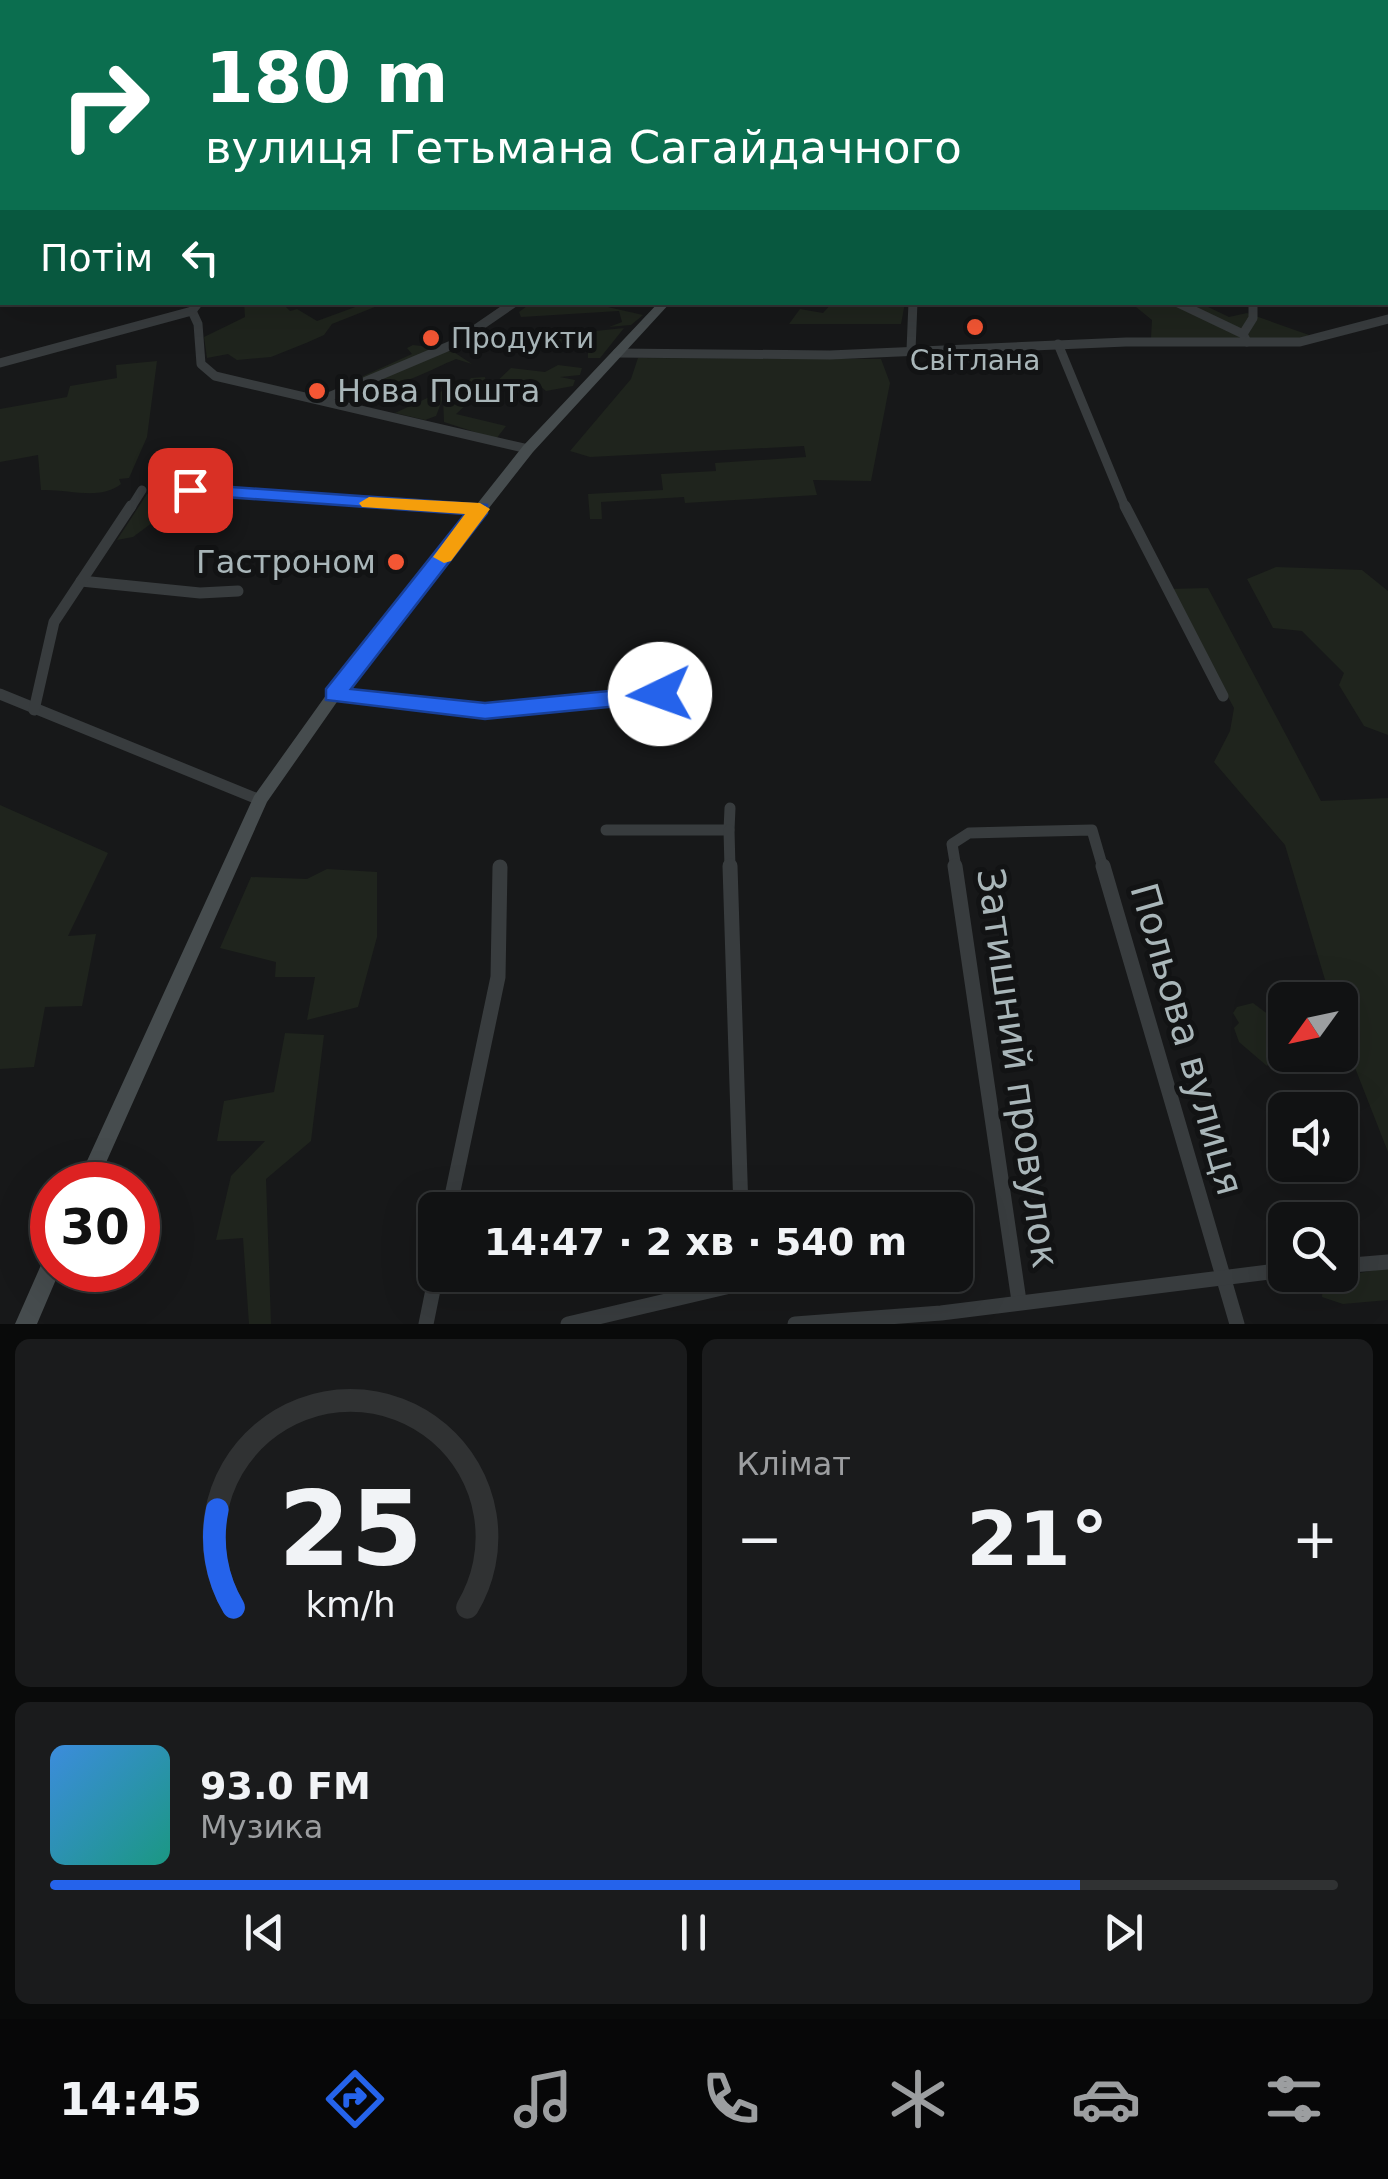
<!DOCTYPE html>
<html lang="uk">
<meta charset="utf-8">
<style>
body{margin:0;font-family:"DejaVu Sans",sans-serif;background:#1a1b1c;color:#f1f3f6;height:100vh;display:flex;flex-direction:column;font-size:38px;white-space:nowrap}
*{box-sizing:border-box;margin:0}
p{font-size:32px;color:#9c9ea0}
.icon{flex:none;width:55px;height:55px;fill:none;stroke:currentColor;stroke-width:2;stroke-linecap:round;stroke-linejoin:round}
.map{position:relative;height:1324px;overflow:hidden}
.panel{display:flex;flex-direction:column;gap:15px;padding:15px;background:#090a0a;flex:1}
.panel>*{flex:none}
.banner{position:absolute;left:0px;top:0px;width:1390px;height:305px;box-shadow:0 10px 40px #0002,0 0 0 2px #303233;background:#0b6e4f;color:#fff;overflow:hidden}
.needle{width:65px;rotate:237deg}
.tools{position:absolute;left:1268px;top:982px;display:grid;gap:20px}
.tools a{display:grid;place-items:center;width:90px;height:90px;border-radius:15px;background:#111213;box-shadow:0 10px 40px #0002,0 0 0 2px #303233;font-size:50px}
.speed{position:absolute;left:30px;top:1162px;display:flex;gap:20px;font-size:50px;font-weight:700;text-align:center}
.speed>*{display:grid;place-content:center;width:130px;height:130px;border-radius:50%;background:#111213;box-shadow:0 10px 40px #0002,0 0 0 2px #303233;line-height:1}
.speed .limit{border:15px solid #d22;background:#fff;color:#111}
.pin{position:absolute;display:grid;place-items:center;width:85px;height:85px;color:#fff;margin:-42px;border-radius:20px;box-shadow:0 5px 15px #0006}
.me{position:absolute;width:110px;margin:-55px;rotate:267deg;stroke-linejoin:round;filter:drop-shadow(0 0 8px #0008)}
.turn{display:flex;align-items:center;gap:35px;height:210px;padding:0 40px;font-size:45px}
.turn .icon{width:130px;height:130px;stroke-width:2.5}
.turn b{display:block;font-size:70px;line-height:85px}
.then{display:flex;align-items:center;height:95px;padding:0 40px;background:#0003;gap:20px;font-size:38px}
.big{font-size:75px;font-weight:800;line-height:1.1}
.panel .card{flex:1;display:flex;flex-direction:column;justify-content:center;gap:15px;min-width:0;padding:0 35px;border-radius:15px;background:#1a1b1c}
.panel .dial{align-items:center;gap:0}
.dial svg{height:260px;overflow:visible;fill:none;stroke:#303233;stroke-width:7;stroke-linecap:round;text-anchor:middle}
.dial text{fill:#f1f3f6;stroke:none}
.song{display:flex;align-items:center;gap:30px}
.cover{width:120px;height:120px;border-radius:15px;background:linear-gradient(135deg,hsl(210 70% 55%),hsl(170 70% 35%))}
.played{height:10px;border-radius:5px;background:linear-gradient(90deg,#2563eb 80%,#303233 80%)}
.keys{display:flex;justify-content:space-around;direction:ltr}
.heat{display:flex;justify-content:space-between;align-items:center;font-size:55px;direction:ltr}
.panel .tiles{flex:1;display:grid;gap:15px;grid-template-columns:1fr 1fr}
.card:last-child{grid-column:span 2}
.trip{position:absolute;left:418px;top:1192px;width:555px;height:100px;border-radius:15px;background:#111213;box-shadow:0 10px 40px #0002,0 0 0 2px #303233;font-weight:800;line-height:100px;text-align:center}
.tab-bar{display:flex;height:160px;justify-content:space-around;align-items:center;background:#070708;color:#9c9ea0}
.tab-bar .icon{width:70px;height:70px}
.tab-bar .on{color:#2563eb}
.tab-bar b{font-size:45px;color:#f1f3f6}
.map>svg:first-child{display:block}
</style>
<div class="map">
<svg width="1388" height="1324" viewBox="0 0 1388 1324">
<rect width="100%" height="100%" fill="#171819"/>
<g fill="#1f241d">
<path d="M586 302 643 315 631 325 609 327 622 322 619 311 521 317 519 312 531 303Z"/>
<path d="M244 303H282L290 311 297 309 317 321 366 303H385L332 324 324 335 306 343 271 357 237 360 228 354 207 358 204 337 245 317Z"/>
<path d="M832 303H905L901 324H789L800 309 823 313Z"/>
<path d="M1131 303H1200L1229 317 1247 313 1309 335 1302 339 1151 338 1152 320Z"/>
<path d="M624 328 600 358H588V343L514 347 534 342 527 331 557 329 581 339 576 333Z"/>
<path d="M413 345 430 347 432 353 452 351 472 364 456 359C424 372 390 396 359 378L412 354 407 348Z"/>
<path d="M638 358 881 359 890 383 871 481 813 480 817 495 685 503 684 497 601 502 602 519H590L588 494 663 490 661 474 716 471 715 463 806 457 804 446 590 457 570 451 631 379Z"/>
<path d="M157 361 147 437 129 478 119 479 121 484C99 501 70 489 41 490L38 455 0 462V409L67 397 70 386 117 378 116 365Z"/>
<path d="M558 365 582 368 580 375 560 377 575 380 573 386 546 391 539 385 532 389 500 387 495 383 511 368 545 372Z"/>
<path d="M485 377 486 382 477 386 481 391 456 414 506 426 496 439 444 422 443 398 436 416 425 420 395 413 453 386 464 387 471 378Z"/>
<path d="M147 494 218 495 216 502H180L133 537 117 540Z"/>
<path d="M1276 567 1362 570 1388 591V735L1364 726 1339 685 1344 673 1302 631 1273 628 1247 579Z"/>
<path d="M1208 588 1321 801 1388 798V1152L1341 1032 1340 1000H1331L1285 845 1214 762 1230 731 1234 708 1169 589Z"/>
<path d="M0 805 108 853 68 936 96 934 82 1006 45 1007 34 1067 0 1069Z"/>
<path d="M327 869 377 872V937L358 1007 307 1020 315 977H275L276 962 220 948 251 877 307 879Z"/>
<path d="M1253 1003 1273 1018 1285 1045 1267 1066 1239 1042 1234 1028 1239 1023 1233 1013 1237 1007Z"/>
<path d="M285 1033 324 1035 311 1141 266 1179 271 1324H249L243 1238 216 1240 231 1176 265 1141H217L224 1101 274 1092Z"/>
<path d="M1388 1267V1300L1343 1304 1322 1297 1323 1281Z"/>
</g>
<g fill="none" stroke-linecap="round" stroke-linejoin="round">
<g stroke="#2d3d3d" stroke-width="2.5">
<path d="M486 2 492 0"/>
<path d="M1184 2 1195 0"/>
</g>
<g stroke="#383c3e" stroke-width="8">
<path d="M895 0 902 2"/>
<path d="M330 2 334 0"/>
<path d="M468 2 474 0"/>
<path d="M634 2 644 0"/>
</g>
<g stroke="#383c3e" stroke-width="9">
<path d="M1176 302 1243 334 1247 342"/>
<path d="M192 311 198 324 201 364 215 376 528 449"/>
<path d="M1243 334 1253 318V302"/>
<path d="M1058 344 1126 509"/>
<path d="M911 350 913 302"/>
<path d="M617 353 830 355 1126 342H1300L1388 319"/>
<path d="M0 363 192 311 199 302"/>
<path d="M324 399 454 344 515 302"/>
<path d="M190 490 473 509"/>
<path d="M130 509 142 490"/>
</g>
<g stroke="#383c3e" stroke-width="11">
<path d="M434 506 480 509"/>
<path d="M1125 506 1223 696"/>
<path d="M81 581 200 593 238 591"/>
<path d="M0 694 260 800"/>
<path d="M334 695 485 711 695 692"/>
<path d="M34 710 54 622 131 506"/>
<path d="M606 830H729L730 808"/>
<path d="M729 830 730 868"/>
<path d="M956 868 952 844 969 833 1092 830 1103 868"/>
</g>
<g stroke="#383c3e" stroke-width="15">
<path d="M730 866 741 1210"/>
<path d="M955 866 1019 1301"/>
<path d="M1103 866 1237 1324"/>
<path d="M449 1210 498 977 500 867"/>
<path d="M1340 1266 1388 1262"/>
<path d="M426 1324 436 1275"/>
<path d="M568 1324 743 1283V1275"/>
<path d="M795 1324 941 1313 1285 1270"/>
</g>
<path fill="#383c3e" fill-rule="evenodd" d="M1044 0H1056L1058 2H1048Z"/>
<g fill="#464c4e" fill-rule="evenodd">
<rect x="791" y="0" width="8" height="2"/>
<path d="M659 302H671L533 452 339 699 267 802 96 1185H76L254 796 329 691 523 446Z"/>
<path d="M52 1253V1270H60L37 1324H15L45 1256Z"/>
</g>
</g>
<path fill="#2563eb" stroke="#184099" stroke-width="2.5" d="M190 484 487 505V513L351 689 485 703 660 686 672 694 660 702 485 719 326 700V689L465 514 183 494 180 490Z"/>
<path fill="#f59e0b" d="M369 497 480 503 490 509 451 561 444 563 433 557 465 514 362 507 359 503Z"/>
<g fill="#f45634" stroke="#121314" stroke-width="4">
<circle cx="975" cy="327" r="10"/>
<circle cx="431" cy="338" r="10"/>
<circle cx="317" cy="391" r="10"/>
<circle cx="396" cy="562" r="10"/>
</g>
<g text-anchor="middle" stroke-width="10" stroke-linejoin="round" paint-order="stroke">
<g font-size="28" fill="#a9b6b9" stroke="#121314" text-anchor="start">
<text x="451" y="348">Продукти</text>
<text x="975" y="370" text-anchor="middle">Світлана</text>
</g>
<g font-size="32" fill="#a9b6b9" stroke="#121314" text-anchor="start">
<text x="337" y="402">Нова Пошта</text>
<text x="376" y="573" text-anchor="end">Гастроном</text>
</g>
<g font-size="38" fill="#a9b6b9" stroke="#121314">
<text transform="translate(1187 1039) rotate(74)" y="13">Польова вулиця</text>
<text transform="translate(1018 1068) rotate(82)" y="13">Затишний провулок</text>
</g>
</g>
</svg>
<div class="tools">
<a><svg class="needle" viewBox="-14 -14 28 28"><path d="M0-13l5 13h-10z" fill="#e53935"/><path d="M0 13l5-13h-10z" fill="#9c9ea0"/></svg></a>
<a><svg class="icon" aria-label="sound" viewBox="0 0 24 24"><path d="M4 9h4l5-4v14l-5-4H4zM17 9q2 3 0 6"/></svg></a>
<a><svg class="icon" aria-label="search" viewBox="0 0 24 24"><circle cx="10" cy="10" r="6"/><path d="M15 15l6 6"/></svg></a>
</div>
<div class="speed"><div class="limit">30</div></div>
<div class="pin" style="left:190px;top:490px;background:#d93025"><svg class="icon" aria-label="arrive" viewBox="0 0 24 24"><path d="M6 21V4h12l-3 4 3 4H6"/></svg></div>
<svg class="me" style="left:660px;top:694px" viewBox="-20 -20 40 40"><circle r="19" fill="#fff"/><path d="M0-13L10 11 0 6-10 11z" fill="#2563eb"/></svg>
<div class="trip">14:47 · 2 хв · 540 m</div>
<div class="banner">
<div class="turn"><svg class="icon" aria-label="right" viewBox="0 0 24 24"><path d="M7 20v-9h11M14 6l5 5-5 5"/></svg><div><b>180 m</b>вулиця Гетьмана Сагайдачного</div></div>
<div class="then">Потім<svg class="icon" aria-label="left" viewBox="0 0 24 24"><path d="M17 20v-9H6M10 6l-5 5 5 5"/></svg></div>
</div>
</div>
<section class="panel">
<div class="tiles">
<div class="card dial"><svg viewBox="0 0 100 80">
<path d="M14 69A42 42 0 1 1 86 69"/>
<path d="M14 69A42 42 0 0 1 9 39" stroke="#2563eb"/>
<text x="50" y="56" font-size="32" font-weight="700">25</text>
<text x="50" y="72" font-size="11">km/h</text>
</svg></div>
<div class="card"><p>Клімат</p>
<div class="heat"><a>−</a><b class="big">21°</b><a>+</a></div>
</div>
<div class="card">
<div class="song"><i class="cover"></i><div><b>93.0 FM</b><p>Музика</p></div></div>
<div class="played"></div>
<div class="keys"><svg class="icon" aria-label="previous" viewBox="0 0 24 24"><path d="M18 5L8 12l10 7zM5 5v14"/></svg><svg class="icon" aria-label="pause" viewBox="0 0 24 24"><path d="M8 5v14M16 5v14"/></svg><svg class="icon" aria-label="next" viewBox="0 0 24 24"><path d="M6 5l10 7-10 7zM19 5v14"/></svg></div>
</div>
</div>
</section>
<nav class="tab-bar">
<b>14:45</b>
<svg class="icon on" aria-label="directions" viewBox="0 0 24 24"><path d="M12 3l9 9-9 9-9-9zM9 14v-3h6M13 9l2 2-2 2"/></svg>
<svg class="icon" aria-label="music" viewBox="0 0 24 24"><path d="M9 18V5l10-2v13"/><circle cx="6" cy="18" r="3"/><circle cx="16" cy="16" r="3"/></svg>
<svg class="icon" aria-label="phone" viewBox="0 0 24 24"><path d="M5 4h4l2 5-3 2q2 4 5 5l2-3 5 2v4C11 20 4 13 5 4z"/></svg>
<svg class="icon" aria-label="climate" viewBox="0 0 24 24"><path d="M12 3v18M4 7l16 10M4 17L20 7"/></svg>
<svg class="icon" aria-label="car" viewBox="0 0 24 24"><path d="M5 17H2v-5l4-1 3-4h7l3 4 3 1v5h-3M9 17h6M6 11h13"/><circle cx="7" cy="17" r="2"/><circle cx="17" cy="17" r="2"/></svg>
<svg class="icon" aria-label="filters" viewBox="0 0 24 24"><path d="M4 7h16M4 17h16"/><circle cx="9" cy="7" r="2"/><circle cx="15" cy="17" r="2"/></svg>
</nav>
